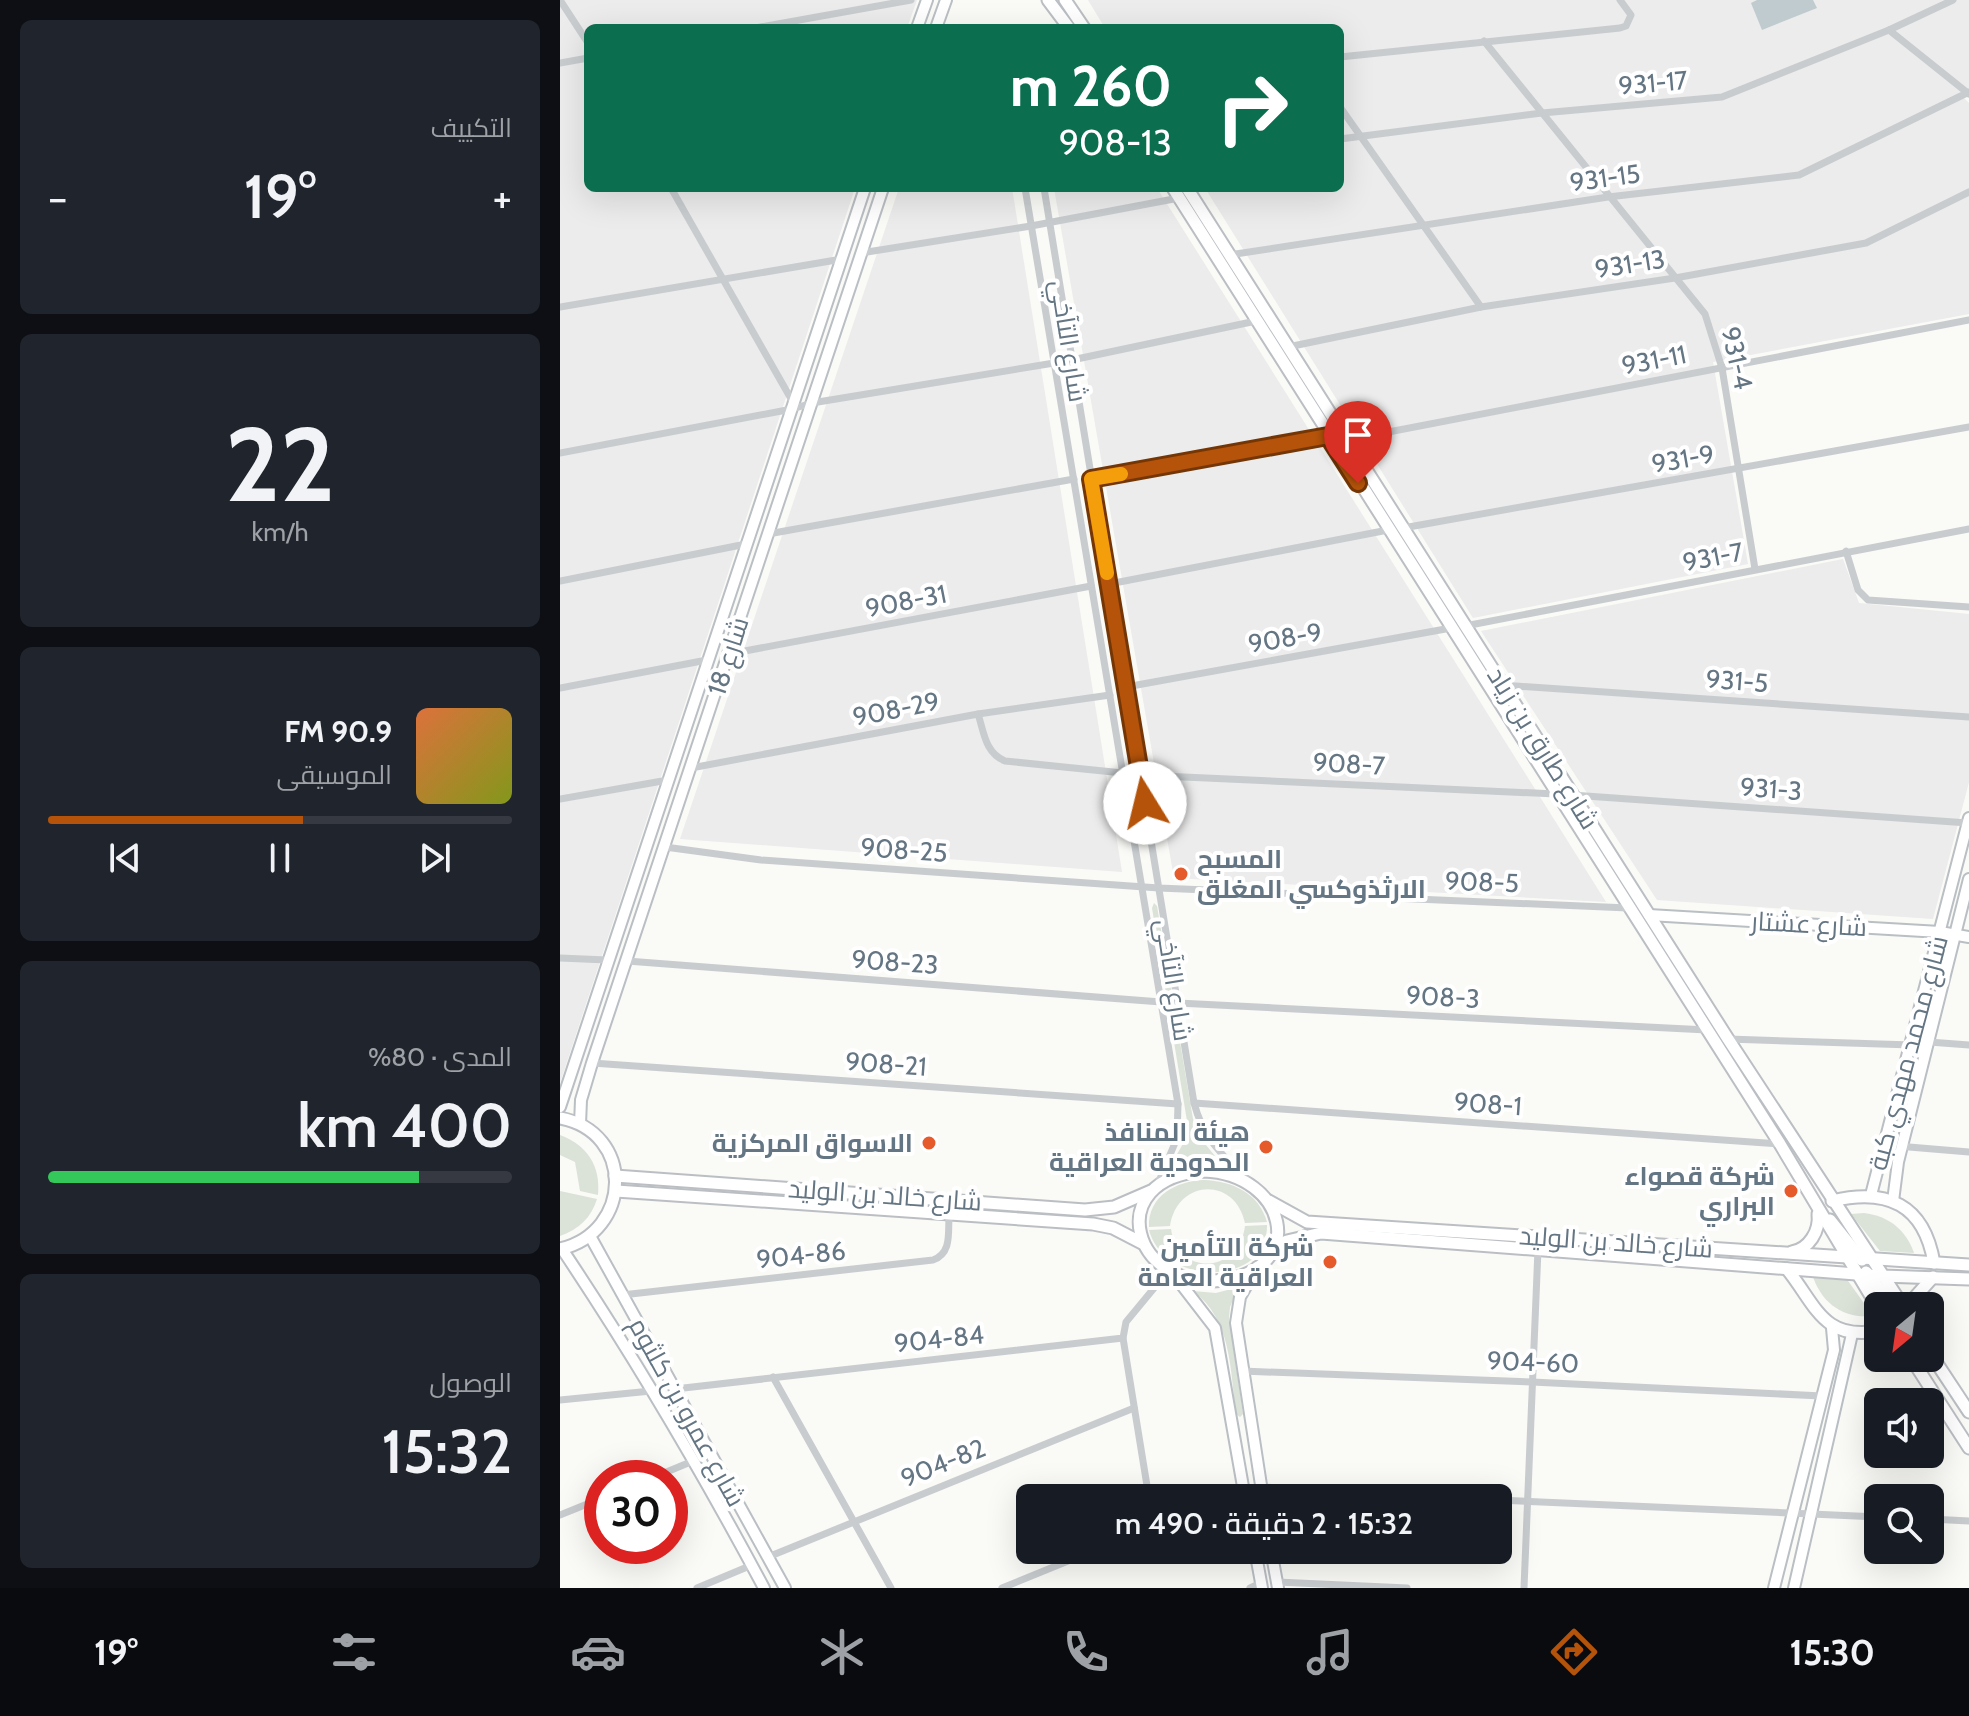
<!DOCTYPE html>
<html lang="ar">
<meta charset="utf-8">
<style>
body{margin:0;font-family:Cabin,Cairo,sans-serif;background:#20242c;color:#f1f3f6;direction:rtl;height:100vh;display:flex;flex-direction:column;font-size:30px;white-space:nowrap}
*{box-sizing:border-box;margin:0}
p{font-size:26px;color:#9ea1a6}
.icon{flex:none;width:44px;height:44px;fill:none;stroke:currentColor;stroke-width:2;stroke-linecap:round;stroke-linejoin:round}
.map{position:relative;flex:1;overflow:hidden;direction:ltr}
.details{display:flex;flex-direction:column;gap:20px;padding:20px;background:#0d0f14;width:560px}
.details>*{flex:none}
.banner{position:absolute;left:24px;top:24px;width:760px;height:168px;border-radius:12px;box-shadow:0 8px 32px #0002;direction:rtl;background:#0b6e4f;color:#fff;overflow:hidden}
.needle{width:52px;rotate:209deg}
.buttons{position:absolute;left:1304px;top:1292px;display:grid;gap:16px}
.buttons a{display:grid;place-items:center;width:80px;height:80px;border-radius:12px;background:#171b24;box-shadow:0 8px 32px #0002;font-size:40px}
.speed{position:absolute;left:24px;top:1460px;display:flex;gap:16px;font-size:40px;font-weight:700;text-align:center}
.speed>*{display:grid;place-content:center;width:104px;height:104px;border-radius:50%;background:#171b24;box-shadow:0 8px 32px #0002;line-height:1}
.speed .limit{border:12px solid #d22;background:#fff;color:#111}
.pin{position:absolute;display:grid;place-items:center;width:68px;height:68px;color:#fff;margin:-82px -34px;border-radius:50% 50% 50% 0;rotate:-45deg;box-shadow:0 0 8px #0007}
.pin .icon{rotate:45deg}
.me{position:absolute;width:88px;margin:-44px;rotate:351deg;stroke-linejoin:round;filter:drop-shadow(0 0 6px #0008)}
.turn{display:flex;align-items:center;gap:28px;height:168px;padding:0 40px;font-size:36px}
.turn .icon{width:104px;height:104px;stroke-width:2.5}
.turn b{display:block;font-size:56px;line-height:68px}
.big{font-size:60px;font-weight:600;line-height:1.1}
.details .tile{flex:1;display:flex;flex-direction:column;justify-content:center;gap:12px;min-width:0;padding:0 28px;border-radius:12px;background:#20242c}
.details .dial{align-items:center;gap:0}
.dial b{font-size:104px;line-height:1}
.song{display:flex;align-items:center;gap:24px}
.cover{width:96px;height:96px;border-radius:12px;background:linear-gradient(135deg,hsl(20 70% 55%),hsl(70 70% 35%))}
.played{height:8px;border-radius:4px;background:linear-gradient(90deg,#b45309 55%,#363941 55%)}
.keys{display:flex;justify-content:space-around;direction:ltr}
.heat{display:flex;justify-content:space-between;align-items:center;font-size:44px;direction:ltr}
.charge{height:12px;border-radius:6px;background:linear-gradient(90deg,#34c759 80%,#363941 0)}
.trip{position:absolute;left:456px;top:1484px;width:496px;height:80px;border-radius:12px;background:#171b24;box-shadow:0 8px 32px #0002;font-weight:600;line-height:80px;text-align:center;direction:rtl}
.menu{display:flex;height:128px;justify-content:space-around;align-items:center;background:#090b0e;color:#9ea1a6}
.menu .icon{width:56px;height:56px}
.menu .current{color:#b45309}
.menu b{font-size:36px;color:#f1f3f6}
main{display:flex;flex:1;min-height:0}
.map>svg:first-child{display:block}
</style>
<main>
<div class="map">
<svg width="1409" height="1588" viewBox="0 0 1409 1588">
<rect width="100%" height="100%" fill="#fafaf7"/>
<g fill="#ebeceb">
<path d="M0 0H357L347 28H28V188H295L0 1083Z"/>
<path d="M528 0H1409V88L1399 93 1409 103V314L1153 362 1188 564 913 618 645 188H780V28H545Z"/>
<path d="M339 188H452L562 872 120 839Z"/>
<path d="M494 188H597L1046 902 614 878Z"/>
<path d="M1283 559 1299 603 1409 614V782L1373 919 1097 900 921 631Z"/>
</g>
<g fill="#dbe2d8">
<path d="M594 903 597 906 633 1119 641 1139 655 1156H632L612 1163 624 1142 627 1121 592 908Z"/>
<path d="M0 1135C27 1145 41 1166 38 1195L20 1191 15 1162 0 1155Z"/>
<path d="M644 1180C672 1181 699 1193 707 1222L685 1223C675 1176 617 1179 610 1226L589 1227C588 1196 616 1181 644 1180Z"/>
<path d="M0 1191 37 1199C31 1218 19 1229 0 1236Z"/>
<path d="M1304 1213C1329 1216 1346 1230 1354 1253L1320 1251 1291 1214Z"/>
<path d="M707 1225C708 1287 604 1287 589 1230L611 1229C618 1277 679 1274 685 1226Z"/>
<path d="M1252 1274 1286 1278 1313 1316C1283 1319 1261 1303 1252 1274Z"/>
<path d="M679 1287 670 1307 669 1318 683 1414 680 1417 676 1414C670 1369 672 1320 633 1291L656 1293Z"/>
</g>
<path fill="#c0cbcf" d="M1197 0H1253L1257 8 1202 30 1191 3Z"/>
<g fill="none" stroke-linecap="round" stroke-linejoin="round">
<defs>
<g id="secondary">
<path d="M357 28 367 0"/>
<path d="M376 28 386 0"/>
<path d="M1089 915 1380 932 1409 937"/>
<path d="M0 1107 305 188"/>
<path d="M20 1124 21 1100 32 1063 323 188"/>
<path d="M1311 1195 1409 818"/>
<path d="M1333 1201 1338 1162 1409 879"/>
<path d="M30 1236 225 1588"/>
<path d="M2 1249C75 1358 142 1472 204 1588"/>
<path d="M697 1267 680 1297 676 1323 703 1498"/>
<path d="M611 1271 655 1328 685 1498"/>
<path d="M695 1550 702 1588"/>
<path d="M711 1550 718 1588"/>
<path d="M1214 1588 1274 1350 1272 1328"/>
<path d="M1234 1588 1292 1334"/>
</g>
<g id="primary">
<path d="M488 0 509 28"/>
<path d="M505 0 524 28"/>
<path d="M613 188 1220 1144 1318 1308"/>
<path d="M627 188 1168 1039 1343 1306"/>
<path d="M0 1118C75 1132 73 1232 0 1249"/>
<path d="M644 1171C726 1174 749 1267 664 1280 572 1293 540 1178 644 1171Z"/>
<path d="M55 1176 525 1210 554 1207 591 1191"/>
<path d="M56 1191 533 1224 553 1228 582 1243"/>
<path d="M709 1201 747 1222 1409 1265"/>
<path d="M1272 1201C1327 1188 1364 1204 1374 1263"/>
<path d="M1270 1220 1302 1260"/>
<path d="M711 1251 727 1241 761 1233 1322 1276 1409 1279"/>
<path d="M1232 1252C1249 1249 1260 1231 1258 1214"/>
<path d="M1227 1269C1256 1305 1263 1341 1318 1331"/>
<path d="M1306 1272 1333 1306"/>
<path d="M1352 1306 1356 1296 1373 1277"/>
<path d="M1370 1353 1409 1412"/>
<path d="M1351 1358 1409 1448"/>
</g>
</defs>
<use href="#secondary" stroke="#babfc4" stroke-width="14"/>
<use href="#primary" stroke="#bbbfc3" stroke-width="15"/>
<g stroke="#c8cccf" stroke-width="7">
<path d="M0 0 28 43"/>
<path d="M195 28 351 0"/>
<path d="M1329 30 1409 94"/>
<path d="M924 41 1145 314 1162 368 1195 569"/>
<path d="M780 57 1060 28 1066 26 1071 15 1060 0"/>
<path d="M0 63 28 58"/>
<path d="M780 107 921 307"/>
<path d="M780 139 982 113 1162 97 1329 30 1393 0"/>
<path d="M111 188 234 404"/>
<path d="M465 188 618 1104 617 1138 597 1186"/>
<path d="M484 188 634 1103C644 1141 664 1156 690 1183"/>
<path d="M301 253 471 226 619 198"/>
<path d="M669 255 1048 197 1239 175 1409 92"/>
<path d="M0 307 282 259"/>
<path d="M728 347 921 307 1115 278 1306 243 1409 192"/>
<path d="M512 360 696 321"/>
<path d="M787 440 1409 320"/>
<path d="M0 453 232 409 252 403 494 363"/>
<path d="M531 479 768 436"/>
<path d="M843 528 1409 427"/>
<path d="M208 534 514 479"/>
<path d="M1286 551 1298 590 1308 600 1409 607"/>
<path d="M0 581 186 544"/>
<path d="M549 584 828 530"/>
<path d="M905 626 1409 529"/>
<path d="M169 654 531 586"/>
<path d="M942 685 1409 717"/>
<path d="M566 687 891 628"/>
<path d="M0 688 147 660"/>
<path d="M418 714C424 732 425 753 445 761L563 773"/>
<path d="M131 768 418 714 550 695"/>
<path d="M580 775 996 794"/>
<path d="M1012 795 1408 823"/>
<path d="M0 799 108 780"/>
<path d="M105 847 201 860 599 888 1068 908"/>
<path d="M0 958 47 960"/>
<path d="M67 961 601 1002"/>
<path d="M618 1003 1147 1030"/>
<path d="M1168 1039 1352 1045"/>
<path d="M1369 1042 1409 1045"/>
<path d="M32 1063 618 1104"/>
<path d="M634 1103 1220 1144"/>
<path d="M1325 1145 1409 1152"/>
<path d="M62 1295 373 1260C392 1253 388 1233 389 1215"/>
<path d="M563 1338 589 1498"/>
<path d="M682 1371 972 1382 1262 1396"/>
<path d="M213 1377 331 1588"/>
<path d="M115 1389 563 1338 566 1322 609 1270"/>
<path d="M0 1400 91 1391"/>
<path d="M92 1478 133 1461"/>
<path d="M701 1487 897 1498"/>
<path d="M663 1498 684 1490"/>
<path d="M938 1500 1318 1517"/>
<path d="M0 1515 42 1498"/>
<path d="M1370 1519 1409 1521"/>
<path d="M208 1557 574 1408"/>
<path d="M717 1582 847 1588"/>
<path d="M137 1588 192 1565"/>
<path d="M442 1588 535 1550"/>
<path d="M690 1588 701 1583"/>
<path d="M964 1588 978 1249"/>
</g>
<use href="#secondary" stroke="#fff" stroke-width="10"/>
<use href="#primary" stroke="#fff" stroke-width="11"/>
</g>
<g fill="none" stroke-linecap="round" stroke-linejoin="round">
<defs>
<path id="route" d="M585 803 531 479 768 436 798 483"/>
</defs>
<use href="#route" stroke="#753606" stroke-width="20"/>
<use href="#route" stroke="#b45309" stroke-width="14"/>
<path stroke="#f59e0b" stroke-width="14" d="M547 573 531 479 561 474"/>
</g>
<g fill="#e55b2c" stroke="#fff" stroke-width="3">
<circle cx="621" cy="874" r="8"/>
<circle cx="369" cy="1143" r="8"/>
<circle cx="706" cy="1147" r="8"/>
<circle cx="1231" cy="1191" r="8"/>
<circle cx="770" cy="1262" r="8"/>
</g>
<g text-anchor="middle" stroke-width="8" stroke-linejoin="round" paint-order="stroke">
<g font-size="26" fill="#647583" stroke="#fff">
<text transform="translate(1093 83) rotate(-5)" y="9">931-17</text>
<text transform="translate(1045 178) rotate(-8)" y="9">931-15</text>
<text transform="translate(1070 264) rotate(-9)" y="9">931-13</text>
<text transform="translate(509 341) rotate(81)" y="9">شارع التآخي</text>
<text transform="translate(1177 358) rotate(77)" y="9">931-4</text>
<text transform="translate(1094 360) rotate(-11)" y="9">931-11</text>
<text transform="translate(1123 459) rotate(-10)" y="9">931-9</text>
<text transform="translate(1153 557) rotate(-11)" y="9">931-7</text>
<text transform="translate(346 601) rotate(-11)" y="9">908-31</text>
<text transform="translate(725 638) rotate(-10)" y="9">908-9</text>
<text transform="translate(168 656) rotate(-72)" y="9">شارع 18</text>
<text transform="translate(1177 681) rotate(4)" y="9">931-5</text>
<text transform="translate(336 709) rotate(-11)" y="9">908-29</text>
<text transform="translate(983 748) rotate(58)" y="9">شارع طارق بن زياد</text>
<text transform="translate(789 764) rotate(3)" y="9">908-7</text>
<text transform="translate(1211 789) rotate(4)" y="9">931-3</text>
<text transform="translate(344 850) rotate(4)" y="9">908-25</text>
<text transform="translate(922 882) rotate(2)" y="9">908-5</text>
<text transform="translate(1249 924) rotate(3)" y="9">شارع عشتار</text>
<text transform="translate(335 962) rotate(4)" y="9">908-23</text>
<text transform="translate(614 980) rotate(81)" y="9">شارع التآخي</text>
<text transform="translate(883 997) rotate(3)" y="9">908-3</text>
<text transform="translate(1348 1053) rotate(-75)" y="9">شارع محمد مهدي كبة</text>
<text transform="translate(326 1064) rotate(4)" y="9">908-21</text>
<text transform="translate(928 1104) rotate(4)" y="9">908-1</text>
<text transform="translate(325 1195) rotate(4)" y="9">شارع خالد بن الوليد</text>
<text transform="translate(1056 1242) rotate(4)" y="9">شارع خالد بن الوليد</text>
<text transform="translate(241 1255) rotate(-6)" y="9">904-86</text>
<text transform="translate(379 1339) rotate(-6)" y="9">904-84</text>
<text transform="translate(973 1362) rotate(2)" y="9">904-60</text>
<text transform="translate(127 1412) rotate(61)" y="9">شارع عمرو بن كلثوم</text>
<text transform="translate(383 1463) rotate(-22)" y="9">904-82</text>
</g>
<g font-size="26" font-weight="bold" fill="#647583" stroke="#fff" text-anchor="end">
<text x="637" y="868" text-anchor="start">المسبح<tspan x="637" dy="30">الارثذوكسي المغلق</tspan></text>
<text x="690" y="1141">هيئة المنافذ<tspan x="690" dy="30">الحدودية العراقية</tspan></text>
<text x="353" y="1152">الاسواق المركزية</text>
<text x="1215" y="1185">شركة قصواء<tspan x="1215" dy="30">البراري</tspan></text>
<text x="754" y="1256">شركة التأمين<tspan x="754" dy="30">العراقية العامة</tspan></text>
</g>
</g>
</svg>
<div class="buttons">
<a><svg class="needle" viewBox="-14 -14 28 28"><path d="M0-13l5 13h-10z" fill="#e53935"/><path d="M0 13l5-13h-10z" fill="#9ea1a6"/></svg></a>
<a><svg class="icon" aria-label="sound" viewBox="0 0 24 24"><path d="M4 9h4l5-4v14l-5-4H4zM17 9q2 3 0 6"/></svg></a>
<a><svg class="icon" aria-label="search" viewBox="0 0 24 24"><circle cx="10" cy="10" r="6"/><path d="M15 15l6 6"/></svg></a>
</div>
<div class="speed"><div class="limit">30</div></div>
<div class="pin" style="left:798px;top:483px;background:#d93025"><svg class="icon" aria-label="arrive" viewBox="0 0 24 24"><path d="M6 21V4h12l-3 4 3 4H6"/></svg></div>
<svg class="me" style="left:585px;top:803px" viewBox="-20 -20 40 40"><circle r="19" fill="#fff"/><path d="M0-13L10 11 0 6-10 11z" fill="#b45309"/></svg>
<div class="trip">15:32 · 2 دقيقة · 490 m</div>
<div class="banner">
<div class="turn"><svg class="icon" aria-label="right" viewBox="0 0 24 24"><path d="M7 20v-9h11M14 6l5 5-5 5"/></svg><div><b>260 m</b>908-13</div></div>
</div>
</div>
<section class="details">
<div class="tile"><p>التكييف</p>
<div class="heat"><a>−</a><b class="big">19°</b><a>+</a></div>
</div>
<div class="tile dial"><b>22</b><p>km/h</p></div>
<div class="tile">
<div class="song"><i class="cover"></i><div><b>90.9 FM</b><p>الموسيقى</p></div></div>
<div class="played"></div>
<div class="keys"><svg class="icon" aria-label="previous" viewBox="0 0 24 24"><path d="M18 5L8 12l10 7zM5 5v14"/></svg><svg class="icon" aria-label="pause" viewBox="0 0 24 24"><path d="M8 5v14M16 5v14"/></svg><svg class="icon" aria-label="next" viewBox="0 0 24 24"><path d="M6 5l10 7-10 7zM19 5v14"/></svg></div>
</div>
<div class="tile"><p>المدى · 80%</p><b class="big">400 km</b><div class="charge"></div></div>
<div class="tile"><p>الوصول</p><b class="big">15:32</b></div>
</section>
</main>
<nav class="menu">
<b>15:30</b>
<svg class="icon current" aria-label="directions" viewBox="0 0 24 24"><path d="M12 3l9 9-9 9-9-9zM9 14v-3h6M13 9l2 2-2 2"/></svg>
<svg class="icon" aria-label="music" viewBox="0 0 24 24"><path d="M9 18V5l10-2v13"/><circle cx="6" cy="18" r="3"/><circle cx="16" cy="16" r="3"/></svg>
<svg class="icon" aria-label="phone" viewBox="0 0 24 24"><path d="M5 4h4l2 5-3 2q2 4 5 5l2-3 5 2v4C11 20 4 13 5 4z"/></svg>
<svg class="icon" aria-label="climate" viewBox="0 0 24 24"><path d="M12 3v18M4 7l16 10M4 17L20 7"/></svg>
<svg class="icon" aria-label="car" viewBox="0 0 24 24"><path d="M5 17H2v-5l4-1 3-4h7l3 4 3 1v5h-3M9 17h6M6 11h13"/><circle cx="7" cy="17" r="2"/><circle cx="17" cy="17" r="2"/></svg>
<svg class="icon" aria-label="filters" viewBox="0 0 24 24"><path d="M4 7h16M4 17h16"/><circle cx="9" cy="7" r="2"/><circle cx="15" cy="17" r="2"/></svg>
<b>19°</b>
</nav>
